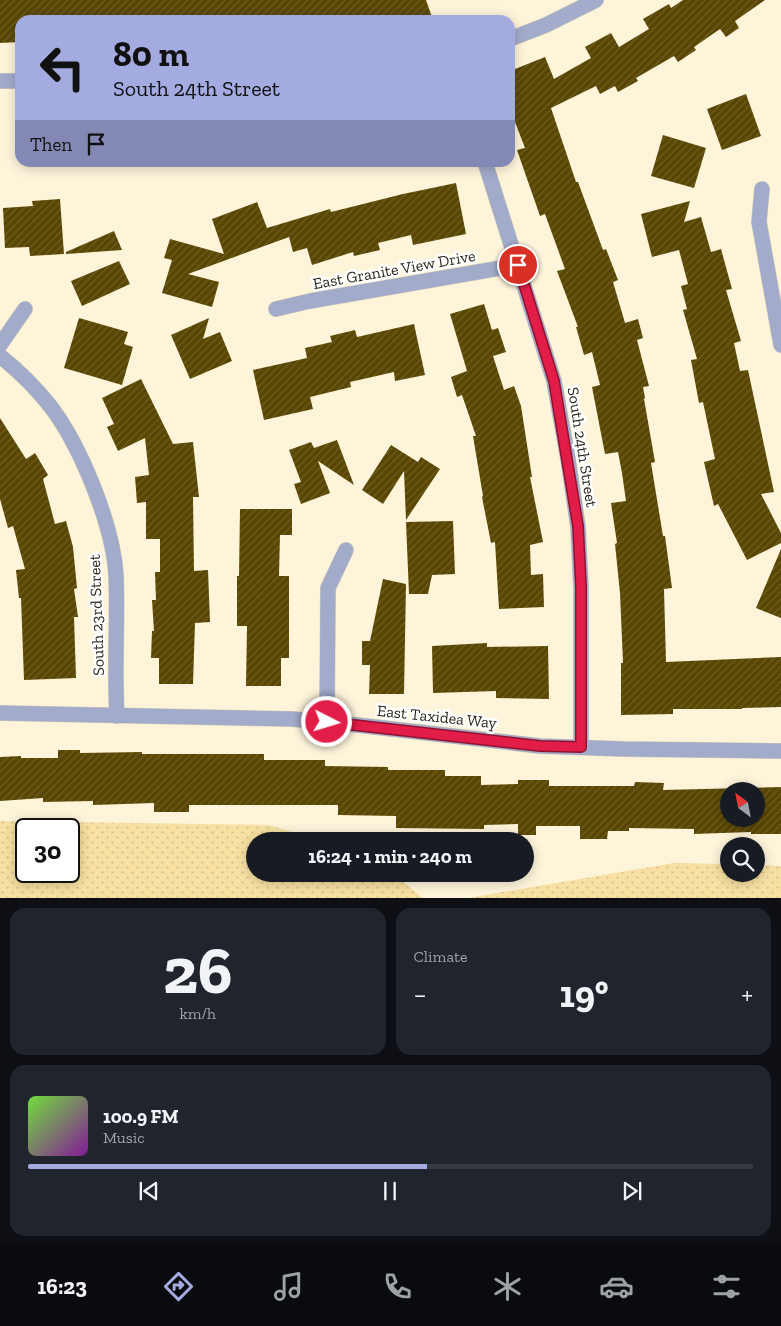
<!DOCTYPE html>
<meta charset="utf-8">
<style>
body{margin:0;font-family:"Zilla Slab",serif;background:#20242c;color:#f1f3f6;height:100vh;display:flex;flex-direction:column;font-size:19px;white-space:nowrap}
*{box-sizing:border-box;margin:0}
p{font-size:16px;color:#9ea1a6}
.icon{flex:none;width:28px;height:28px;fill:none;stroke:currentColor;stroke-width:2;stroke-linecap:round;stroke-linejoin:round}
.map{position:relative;height:898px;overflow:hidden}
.side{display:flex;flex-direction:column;gap:10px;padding:10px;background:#0d0f14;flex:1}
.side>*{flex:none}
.top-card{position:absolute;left:15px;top:15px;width:500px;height:152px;border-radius:15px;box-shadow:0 2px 12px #0003;background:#a4abe1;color:#111;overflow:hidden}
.needle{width:32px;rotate:328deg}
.tools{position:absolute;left:720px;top:782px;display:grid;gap:10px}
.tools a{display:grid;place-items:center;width:45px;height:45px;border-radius:50%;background:#171b24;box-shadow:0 2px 12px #0003;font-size:25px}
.speed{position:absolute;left:15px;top:818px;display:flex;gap:10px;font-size:25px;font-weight:700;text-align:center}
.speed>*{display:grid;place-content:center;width:65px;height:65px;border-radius:50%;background:#171b24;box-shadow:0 2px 12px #0003;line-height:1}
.speed .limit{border:2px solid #111;border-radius:8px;background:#fff;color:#111}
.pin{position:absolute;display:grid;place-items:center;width:42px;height:42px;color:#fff;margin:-21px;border:2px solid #fff;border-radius:50%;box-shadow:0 1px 5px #0007}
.me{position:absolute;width:55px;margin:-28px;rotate:95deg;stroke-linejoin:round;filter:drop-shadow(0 0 4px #0008)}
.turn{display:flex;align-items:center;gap:18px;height:105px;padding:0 15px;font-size:22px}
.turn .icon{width:65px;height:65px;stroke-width:2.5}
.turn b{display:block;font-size:35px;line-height:42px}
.then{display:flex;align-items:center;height:48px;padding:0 15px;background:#0003;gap:10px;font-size:19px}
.big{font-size:38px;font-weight:700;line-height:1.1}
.side .widget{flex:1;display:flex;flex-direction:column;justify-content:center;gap:8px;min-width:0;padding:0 18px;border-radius:15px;background:#20242c}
.side .dial{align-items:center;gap:0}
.dial b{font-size:65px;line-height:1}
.song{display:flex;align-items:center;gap:15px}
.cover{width:60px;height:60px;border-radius:8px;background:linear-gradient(135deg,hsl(100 70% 55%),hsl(290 70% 35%))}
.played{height:5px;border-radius:2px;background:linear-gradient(90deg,#a4abe1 55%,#363941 55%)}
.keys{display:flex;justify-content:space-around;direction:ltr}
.heat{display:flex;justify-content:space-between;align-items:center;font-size:28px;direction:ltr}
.side .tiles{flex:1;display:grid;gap:10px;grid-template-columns:1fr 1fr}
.widget:last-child{grid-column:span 2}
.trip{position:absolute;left:246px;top:832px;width:288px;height:50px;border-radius:25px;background:#171b24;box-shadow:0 2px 12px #0003;font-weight:700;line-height:50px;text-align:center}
.menu{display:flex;height:80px;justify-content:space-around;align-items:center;background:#090b0e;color:#9ea1a6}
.menu .icon{width:35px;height:35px}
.menu .current{color:#a4abe1}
.menu b{font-size:22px;color:#f1f3f6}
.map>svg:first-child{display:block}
</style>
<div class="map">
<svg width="781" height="899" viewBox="0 0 781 899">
<defs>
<pattern id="grass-dots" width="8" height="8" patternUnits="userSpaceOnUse" patternTransform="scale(1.25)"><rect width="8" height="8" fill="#f7e0a2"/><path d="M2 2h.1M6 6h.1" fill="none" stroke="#d4c08b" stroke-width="1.8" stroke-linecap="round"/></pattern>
<pattern id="building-hatch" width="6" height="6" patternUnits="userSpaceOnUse" patternTransform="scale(1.25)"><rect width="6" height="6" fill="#594601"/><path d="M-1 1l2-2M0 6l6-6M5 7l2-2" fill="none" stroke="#6e5e26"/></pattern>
</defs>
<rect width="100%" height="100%" fill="#fdf4da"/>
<g fill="url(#grass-dots)" fill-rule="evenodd">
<path d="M0 821 268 825 325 841H255V874H394L423 898H0ZM26 829H69V871H26Z"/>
<path d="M674 863 729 864V874H756V865L781 866V898H468Z"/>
</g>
<g fill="url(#building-hatch)" fill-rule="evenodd">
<path d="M0 0H426L433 20H20V42L0 43Z"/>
<path d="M683 0H765L735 21 739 28 726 37 720 29 694 47 696 50 678 62 674 56 636 78 638 81 618 92 615 86 600 94 596 86 551 108 576 182H578L603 250 606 249 618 280 613 282 625 323 638 319 643 338 637 340 649 386 643 387 645 398 644 399 655 462 651 463 663 536H665L672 588 664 589 666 662 781 657V707L742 708V709H673V714L621 715V663H623L620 593 615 544 617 543 611 503 626 501 622 473 618 452 605 454 592 387 600 385 592 352 584 355 576 327H578L557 271 565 269 545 214 540 216 517 150 525 148 510 109V71L545 57 554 79 591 58 585 47 611 33 619 47 649 29 643 19 669 4 671 8Z"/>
<path d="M746 94 761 136 722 150 707 109Z"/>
<path d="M663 135 706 148 694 188 651 176Z"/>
<path d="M456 183 466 234 413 245 411 235 378 243 380 250 354 256 353 252 312 265 307 248 293 252 289 237 188 274 219 282 212 307 162 293 172 260 164 258 170 239 224 254 212 219 257 202 267 228 330 209 331 212 403 194Z"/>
<path d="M60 199 64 254 30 256 29 247 5 248 3 208 33 206 32 201Z"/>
<path d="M690 201 684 222 701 217 711 252 721 249 732 289 726 290 741 341 734 343 740 371 748 370 774 492 761 494 781 533V543L747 560 718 504 714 506 704 462 715 459 703 402 699 403 691 360 697 359 683 310 687 309 681 286 688 284 679 250 652 257 641 214Z"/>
<path d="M114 231 122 250 66 254V252Z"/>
<path d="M119 261 130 284 82 306 71 281Z"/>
<path d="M484 304 492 330 498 328 506 352 493 356 504 390 514 386 521 406 532 477H530L543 542 530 545 531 575 543 574 544 607 499 609 495 542 491 543 482 497 483 496 473 436H476L462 395 457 397 451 377 467 371 450 314Z"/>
<path d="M79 318 128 332 124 344 133 347 122 385 64 368Z"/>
<path d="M209 318 203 339 220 332 232 361 190 379 171 335Z"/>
<path d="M414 324 425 375 395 381 394 372 350 382 351 387 310 397 313 409 264 420 253 370 307 358 305 348 332 342 330 336 355 330 357 337Z"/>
<path d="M141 379 173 444 193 442 199 497H193L194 571 208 570 210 622 195 623 193 684H159V658H151L152 631H154L152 600H156L155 572H160V539H146V502L137 503 135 477 149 475 145 438 118 451 107 427 114 424 102 398Z"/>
<path d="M0 418 26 459 35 453 48 475 43 479 55 524 66 521 73 547 77 588 74 589 78 617H74L76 678 24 680 21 598H19L16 570 25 569 13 526 8 528 0 499Z"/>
<path d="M337 440 354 485 318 461 330 493 301 504 294 484 301 482 289 450 311 442 314 448Z"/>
<path d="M391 445 418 462 421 457 440 469 406 520 404 471 383 504 362 490Z"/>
<path d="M240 509H292V535H280L279 576H289V658H281V686H246L247 626H237V576H239Z"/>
<path d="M453 521 455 574 432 575 428 594H409L406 522Z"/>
<path d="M781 549V618L756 608Z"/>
<path d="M383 579 406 584 404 694H369L370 665H362V641H370Z"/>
<path d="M487 643V647L548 646 549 699 496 698V691L433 693 432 646Z"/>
<path d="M58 750H80V753L142 752V754H264V760H325V766L388 767V770H445V776H481V785L518 784V780H549V786H634L635 782 664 783 663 790 781 787V834H751V832L694 834V829L629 828V831H608L607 839H580V826H536V835H518V824L484 825V829L396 828V816L338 815V805H189V812H154V803L93 805V801L43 802V798L0 801V757L21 756V758H58ZM729 791H756V819H729Z"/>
</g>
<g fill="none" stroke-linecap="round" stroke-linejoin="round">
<defs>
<g id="street">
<path d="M510 39 546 25 596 0"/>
<path d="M0 81H20"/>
<path d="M485 162 554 381 568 459 578 527 581 587V747"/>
<path d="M762 189 759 222 781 345"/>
<path d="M276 309 310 301 518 265"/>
<path d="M0 345 25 309"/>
<path d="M0 356C19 371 36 388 51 407 81 447 113 525 116 575 118 622 114 669 117 716"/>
<path d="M0 713 292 719 357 725 540 746 623 749 781 751"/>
<path d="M327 722 328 588 346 550"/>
</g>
</defs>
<use href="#street" stroke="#d8cfb8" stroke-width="16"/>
<use href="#street" stroke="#a2abca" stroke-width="15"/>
</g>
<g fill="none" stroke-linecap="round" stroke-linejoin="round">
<defs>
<path id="route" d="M327 722 540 746 581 747V587L578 526 554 381 518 265"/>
</defs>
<use href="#route" stroke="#92132f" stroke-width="12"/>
<use href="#route" stroke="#e11d48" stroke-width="9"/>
</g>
<g text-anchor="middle" stroke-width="5" stroke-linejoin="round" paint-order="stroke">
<g font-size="16" fill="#2d281c" stroke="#fff">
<text transform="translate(394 269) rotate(-10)" y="6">East Granite View Drive</text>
<text transform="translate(583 447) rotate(81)" y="6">South 24th Street</text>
<text transform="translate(96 615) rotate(-92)" y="6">South 23rd Street</text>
<text transform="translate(437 716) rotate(6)" y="6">East Taxidea Way</text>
</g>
</g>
</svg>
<div class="tools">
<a><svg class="needle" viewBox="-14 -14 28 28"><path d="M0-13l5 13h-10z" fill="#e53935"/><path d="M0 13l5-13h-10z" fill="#9ea1a6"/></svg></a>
<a><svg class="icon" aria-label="search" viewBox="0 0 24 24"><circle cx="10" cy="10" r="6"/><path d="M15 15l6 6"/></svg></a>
</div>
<div class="speed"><div class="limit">30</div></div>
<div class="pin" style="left:518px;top:265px;background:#d93025"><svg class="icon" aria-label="arrive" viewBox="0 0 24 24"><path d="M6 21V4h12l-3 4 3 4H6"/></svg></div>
<svg class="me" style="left:327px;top:722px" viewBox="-20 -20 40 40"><circle r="17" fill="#e11d48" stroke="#fff" stroke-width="3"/><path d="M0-11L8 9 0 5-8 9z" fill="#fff"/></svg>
<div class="trip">16:24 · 1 min · 240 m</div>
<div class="top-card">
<div class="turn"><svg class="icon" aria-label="left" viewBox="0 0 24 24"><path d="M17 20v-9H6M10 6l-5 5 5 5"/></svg><div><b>80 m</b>South 24th Street</div></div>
<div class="then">Then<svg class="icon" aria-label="arrive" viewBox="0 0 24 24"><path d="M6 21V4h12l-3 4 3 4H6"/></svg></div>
</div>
</div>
<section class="side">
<div class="tiles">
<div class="widget dial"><b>26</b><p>km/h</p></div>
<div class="widget"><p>Climate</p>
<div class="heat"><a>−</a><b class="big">19°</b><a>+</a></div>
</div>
<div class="widget">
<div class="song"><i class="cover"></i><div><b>100.9 FM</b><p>Music</p></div></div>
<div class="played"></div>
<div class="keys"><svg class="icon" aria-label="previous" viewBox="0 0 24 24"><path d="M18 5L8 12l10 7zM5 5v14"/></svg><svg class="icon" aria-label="pause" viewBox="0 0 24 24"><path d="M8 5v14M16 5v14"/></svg><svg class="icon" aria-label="next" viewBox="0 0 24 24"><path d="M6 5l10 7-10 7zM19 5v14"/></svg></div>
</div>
</div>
</section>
<nav class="menu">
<b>16:23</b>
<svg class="icon current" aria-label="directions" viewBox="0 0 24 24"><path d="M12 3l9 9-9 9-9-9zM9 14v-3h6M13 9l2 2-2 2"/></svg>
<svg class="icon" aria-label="music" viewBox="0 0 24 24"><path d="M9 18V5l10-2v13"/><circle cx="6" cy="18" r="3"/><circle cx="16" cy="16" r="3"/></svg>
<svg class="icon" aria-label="phone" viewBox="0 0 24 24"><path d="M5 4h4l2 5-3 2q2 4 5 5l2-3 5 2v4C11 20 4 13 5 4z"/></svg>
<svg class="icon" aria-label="climate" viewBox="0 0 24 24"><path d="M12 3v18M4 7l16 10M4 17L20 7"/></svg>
<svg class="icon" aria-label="car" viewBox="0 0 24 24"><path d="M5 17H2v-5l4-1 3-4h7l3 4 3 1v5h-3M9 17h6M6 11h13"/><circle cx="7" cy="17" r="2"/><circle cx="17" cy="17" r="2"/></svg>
<svg class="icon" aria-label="filters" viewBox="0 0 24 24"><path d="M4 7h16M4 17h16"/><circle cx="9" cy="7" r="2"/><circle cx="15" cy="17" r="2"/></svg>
</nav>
